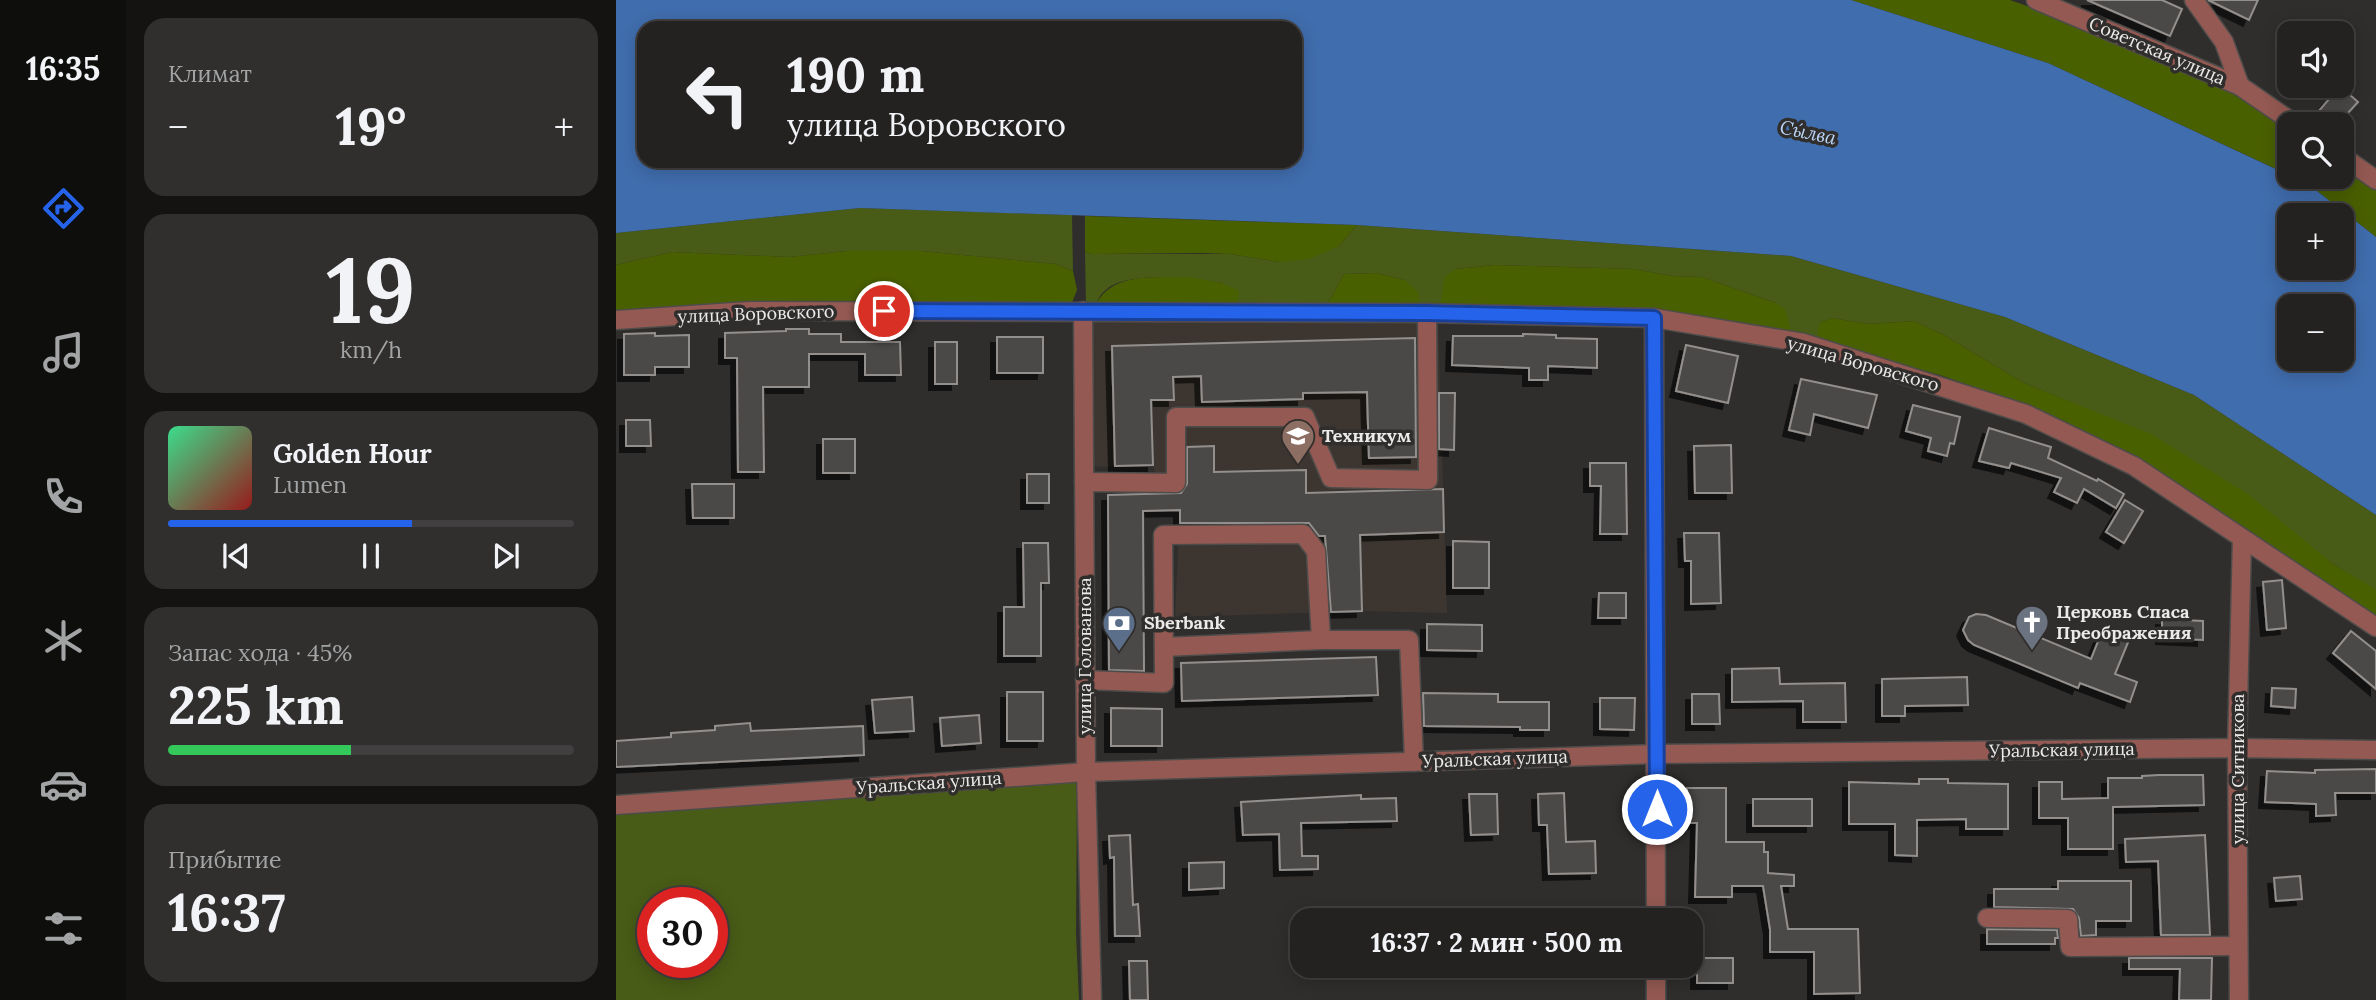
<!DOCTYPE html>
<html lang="ru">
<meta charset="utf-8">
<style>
body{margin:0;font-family:Lora,serif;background:#302f2e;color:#f1f3f6;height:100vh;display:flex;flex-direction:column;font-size:26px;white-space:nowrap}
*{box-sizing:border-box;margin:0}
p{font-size:23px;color:#a3a4a5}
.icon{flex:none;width:38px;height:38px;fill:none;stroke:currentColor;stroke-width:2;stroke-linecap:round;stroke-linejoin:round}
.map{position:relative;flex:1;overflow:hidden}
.side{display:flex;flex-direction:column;gap:18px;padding:18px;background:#141312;width:490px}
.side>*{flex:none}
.top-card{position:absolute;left:21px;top:21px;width:665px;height:147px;border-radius:21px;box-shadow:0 4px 18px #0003,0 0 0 2px #413f3f;background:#242221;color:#f1f3f6;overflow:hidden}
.tools{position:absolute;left:1661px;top:21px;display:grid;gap:14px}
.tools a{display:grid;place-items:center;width:77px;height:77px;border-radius:14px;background:#242221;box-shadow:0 4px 18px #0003,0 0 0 2px #413f3f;font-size:35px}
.speed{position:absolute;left:21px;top:887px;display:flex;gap:14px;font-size:35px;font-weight:700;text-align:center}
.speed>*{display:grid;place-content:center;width:91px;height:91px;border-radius:50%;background:#242221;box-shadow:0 4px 18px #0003,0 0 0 2px #413f3f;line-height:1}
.speed .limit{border:10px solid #d22;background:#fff;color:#111}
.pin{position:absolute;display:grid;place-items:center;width:60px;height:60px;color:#fff;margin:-30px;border:4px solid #fff;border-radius:50%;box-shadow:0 2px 7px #0007}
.me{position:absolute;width:77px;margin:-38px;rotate:0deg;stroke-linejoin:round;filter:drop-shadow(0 0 5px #0008)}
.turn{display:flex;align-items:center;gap:24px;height:147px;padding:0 35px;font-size:32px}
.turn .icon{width:91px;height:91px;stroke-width:2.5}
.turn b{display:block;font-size:49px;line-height:60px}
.big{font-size:52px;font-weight:800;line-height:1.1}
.side .widget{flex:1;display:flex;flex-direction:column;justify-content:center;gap:10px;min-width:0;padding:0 24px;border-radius:21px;background:#302f2e}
.side .dial{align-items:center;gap:0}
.dial b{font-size:91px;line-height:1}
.song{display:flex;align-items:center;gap:21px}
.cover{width:84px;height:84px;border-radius:10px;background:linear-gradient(135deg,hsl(150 70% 55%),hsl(0 70% 35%))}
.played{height:7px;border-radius:4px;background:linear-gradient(90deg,#2563eb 60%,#413f3f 60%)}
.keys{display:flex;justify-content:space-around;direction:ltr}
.heat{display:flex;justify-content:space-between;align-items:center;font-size:38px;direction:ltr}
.charge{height:10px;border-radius:5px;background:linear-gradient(90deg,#34c759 45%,#413f3f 0)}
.trip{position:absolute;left:674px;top:908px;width:413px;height:70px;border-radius:21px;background:#242221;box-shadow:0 4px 18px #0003,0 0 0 2px #413f3f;font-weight:800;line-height:70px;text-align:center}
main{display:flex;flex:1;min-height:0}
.tabs{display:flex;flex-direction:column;width:126px;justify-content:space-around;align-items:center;background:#0e0e0d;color:#a3a4a5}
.tabs .icon{width:49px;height:49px}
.tabs .current{color:#2563eb}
.tabs b{font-size:32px;color:#f1f3f6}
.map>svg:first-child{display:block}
</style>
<main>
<nav class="tabs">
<b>16:35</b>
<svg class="icon current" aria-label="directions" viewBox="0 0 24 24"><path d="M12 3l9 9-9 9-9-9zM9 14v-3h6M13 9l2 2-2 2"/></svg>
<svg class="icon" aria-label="music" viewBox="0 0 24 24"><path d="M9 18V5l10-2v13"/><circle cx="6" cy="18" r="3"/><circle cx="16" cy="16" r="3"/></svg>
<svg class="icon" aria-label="phone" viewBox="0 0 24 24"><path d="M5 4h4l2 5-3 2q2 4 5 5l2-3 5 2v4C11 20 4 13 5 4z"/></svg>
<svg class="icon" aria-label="climate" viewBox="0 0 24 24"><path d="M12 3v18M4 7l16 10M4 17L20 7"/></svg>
<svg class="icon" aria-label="car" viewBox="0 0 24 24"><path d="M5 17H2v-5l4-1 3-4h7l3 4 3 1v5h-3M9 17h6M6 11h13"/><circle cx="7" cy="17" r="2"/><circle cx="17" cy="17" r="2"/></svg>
<svg class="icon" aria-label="filters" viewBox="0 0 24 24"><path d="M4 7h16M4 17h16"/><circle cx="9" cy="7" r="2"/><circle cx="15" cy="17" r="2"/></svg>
</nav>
<section class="side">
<div class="widget"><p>Климат</p>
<div class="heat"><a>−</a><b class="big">19°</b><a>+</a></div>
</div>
<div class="widget dial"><b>19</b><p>km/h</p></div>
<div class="widget">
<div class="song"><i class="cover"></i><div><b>Golden Hour</b><p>Lumen</p></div></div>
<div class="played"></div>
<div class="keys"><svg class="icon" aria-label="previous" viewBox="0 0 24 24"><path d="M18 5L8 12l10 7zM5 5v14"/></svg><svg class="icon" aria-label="pause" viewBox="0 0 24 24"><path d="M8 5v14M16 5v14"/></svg><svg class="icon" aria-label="next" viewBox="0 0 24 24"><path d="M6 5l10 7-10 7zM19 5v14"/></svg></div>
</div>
<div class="widget"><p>Запас хода · 45%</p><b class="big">225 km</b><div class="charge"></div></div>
<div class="widget"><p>Прибытие</p><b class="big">16:37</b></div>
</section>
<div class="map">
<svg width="1760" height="1000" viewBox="0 0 1760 1000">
<defs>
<filter id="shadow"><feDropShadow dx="-6" dy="6" stdDeviation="0" flood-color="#0009"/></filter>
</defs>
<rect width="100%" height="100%" fill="#302e2c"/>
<path fill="#3d3630" d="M471 314 822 320 831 613 746 611 559 617 564 510H545L544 488 537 465 472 467Z"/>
<g fill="#485c17" fill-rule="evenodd">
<path d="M244 208 456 215 457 271 440 264 305 251H231L173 257 56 252 0 265V233Z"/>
<path d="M741 225 1175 256 1389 317 1578 395 1760 515V590L1717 564 1535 435 1408 383 1326 334 1298 321 1252 324 1216 318 1205 322 1212 344 1174 335 1160 303 1086 277 1056 276 1018 269 879 265 839 269 824 307 803 306 789 280 761 273 728 274 712 303 621 306 606 283C578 278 513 271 491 289 484 294 482 300 479 307H470L469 252 476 254H614L664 262 723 246Z"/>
<path d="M461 779 460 935 463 1000H0V814ZM37 903H96V962H37Z"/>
</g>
<g fill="#496000">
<path d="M1235 0H1394L1445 18 1622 95 1673 126V175L1432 63Z"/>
<path d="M1726 164 1760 189V237L1692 184 1676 177H1726Z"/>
<path d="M469 216 741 225 723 246 693 259 664 262 614 254 586 253 476 254 469 252Z"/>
<path d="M231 251H305L440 264 457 271 461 290 455 305 0 319V265L56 252 173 257Z"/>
<path d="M879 265 1018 269 1056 276 1086 277 1160 303 1169 309 1174 326V335L824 307 828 278 839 269Z"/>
<path d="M761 273 789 280 803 293V306L712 303 728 274Z"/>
<path d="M573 277 606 283 623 291 621 306 479 307C494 271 540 278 573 277Z"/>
<path d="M1216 318 1252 324 1298 321 1326 334 1408 383 1535 434 1632 494 1717 564 1756 587 1760 590V620L1539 468 1404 403 1324 375 1212 344 1202 337V329L1205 322Z"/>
</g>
<path fill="#406dad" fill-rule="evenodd" d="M0 0H1235L1432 63 1692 184 1760 237V515L1578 395 1389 317 1175 256 741 225 244 208 0 233ZM28 28H679V161H28ZM1673 215H1726V268H1673ZM1673 306H1726V359H1673Z"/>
<g fill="#4b4846" stroke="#938f8d" stroke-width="2" filter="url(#shadow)">
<path d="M1471 0H1546L1566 9 1554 36Z"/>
<path d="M1592 0H1642L1633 20Z"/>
<path d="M1724 86 1742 102 1722 124H1717L1702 112Z"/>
<path d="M170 329H193V334H225V342H284L285 375H249V354H193V387H147L148 472H122L121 358H109V333L170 331Z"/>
<path d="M39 333V336L73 335V367H39V375H8V334Z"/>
<path d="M907 334 940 335V338L981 339V368L932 366V380H913V368L836 365 837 336H907Z"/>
<rect x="381" y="337" width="46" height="36"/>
<path d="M799 338 800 457 753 458 751 392 687 393V399L586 402 585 376 557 377 558 400H535L537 465 499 466 496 346Z"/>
<rect x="319" y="342" width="22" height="42"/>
<path d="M1070 345 1122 356 1112 403 1060 391Z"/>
<path d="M1185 379 1261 395 1252 428 1198 414 1194 435 1173 430Z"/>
<path d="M823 393H839L838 450 823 449Z"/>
<path d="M1297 405 1344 417 1338 444 1334 443 1331 456 1312 451 1315 438 1290 431Z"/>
<path d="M10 420H34L35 446H10Z"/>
<path d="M1373 428 1435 447 1432 458 1481 481 1482 479 1508 494 1500 508 1468 489 1461 503 1438 492 1445 478 1395 463 1393 468 1363 461Z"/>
<rect x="207" y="439" width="32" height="34"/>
<path d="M1115 445 1116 493H1079L1078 446Z"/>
<path d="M598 446V472L690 470V493L827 489 828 532 744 535 746 611 715 612 709 536H703L693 523H564V510L527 511 528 671 493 670 492 495 565 493 571 484V447Z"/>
<path d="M974 463H1010L1011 534H984L985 486H974Z"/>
<rect x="411" y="474" width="22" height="29"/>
<path d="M76 484H118V518H77Z"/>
<path d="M1509 500 1527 511 1508 543 1490 532Z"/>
<path d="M1068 533H1103L1105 603 1075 604V561H1069Z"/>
<path d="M837 541 873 542V588H837Z"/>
<path d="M407 543H432L433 583H425V656H388V607H408Z"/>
<path d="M1666 580 1670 628 1651 630 1647 582Z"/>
<path d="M983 593H1010V618H982Z"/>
<path d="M1360 614 1370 615 1475 659 1487 629 1513 640 1499 674 1521 682 1514 702 1464 683 1462 688 1358 645 1352 640 1347 630 1353 617Z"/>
<path d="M1546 619 1587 621V640L1546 638Z"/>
<path d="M811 624 866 625V651L811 650Z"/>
<path d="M1735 631 1760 651V689L1717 653Z"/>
<path d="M760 657 762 695 566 701 565 663Z"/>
<path d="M1163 668 1164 684 1229 683 1230 722H1187V701L1116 702V669Z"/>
<path d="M1351 677 1352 705 1289 706V716H1266V679Z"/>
<path d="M1656 688 1680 689 1679 708 1655 706Z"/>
<rect x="391" y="692" width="36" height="49"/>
<path d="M807 693 882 694V702H933V730H904V727L808 726Z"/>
<path d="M1076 694H1103L1104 724H1076Z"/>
<path d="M296 697 298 731 259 733 256 700Z"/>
<path d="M984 698H1019L1018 730 984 729Z"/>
<path d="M495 708 546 709V746H495Z"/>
<path d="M363 715 365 743 326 746 324 718Z"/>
<path d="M134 723 135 731 247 726 248 755 0 767V741L55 737V733L99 730V726Z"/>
<path d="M1760 769V793H1719L1720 815 1700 816V804L1649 802 1651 771 1699 773V770Z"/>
<path d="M1543 775H1587L1588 805 1497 807V849H1452V818H1423V782H1446V799L1492 798V778H1526V776Z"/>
<path d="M1303 779H1332V783L1392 784V829H1350V819L1301 820V856L1279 855V824H1233V782L1303 784Z"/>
<path d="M1071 788H1110V842H1148V852H1152V873L1178 875V886H1165L1172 929H1242L1244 993 1198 994V952H1154V929L1147 886H1116V897H1079L1081 823H1071Z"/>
<path d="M948 793 950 842 979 841 980 873 933 874 931 825H923L922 794Z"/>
<path d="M853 794H881L882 834 855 835Z"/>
<path d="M745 795V799L780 798 781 821 685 823 686 856H702V869L664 870 663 834 627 835 625 802Z"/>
<rect x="1137" y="799" width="59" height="27"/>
<path d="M514 835 517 905 522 904 524 936H499L498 857 494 858 493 836Z"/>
<path d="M1589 835 1594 935H1545L1542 861 1510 862 1509 839Z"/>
<path d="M608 862V888L573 890V863Z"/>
<path d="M1684 876 1686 899 1660 901 1658 878Z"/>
<path d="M1442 881H1515V921H1480V935L1465 936 1463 918 1457 909 1378 907V889H1442Z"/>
<path d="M1371 929 1441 930 1442 938H1439V944H1371Z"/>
<rect x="1081" y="958" width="36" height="25"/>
<path d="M1513 958H1596L1595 1000H1563L1564 969H1513Z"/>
<path d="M513 961H531L532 1000H514Z"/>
</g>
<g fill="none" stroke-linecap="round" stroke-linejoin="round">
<defs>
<g id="minor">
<path d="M1420 0 1624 86 1679 124"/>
<path d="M1578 0 1608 42 1624 86"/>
<path d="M1726 156 1760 180"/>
<path d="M467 311 470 772 476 1000"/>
<path d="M1038 318 1040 920"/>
<path d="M0 320 133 311 811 313 1038 318 1188 343 1410 414 1518 466 1760 627"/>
<path d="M468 482 560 483V417H689L715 478 812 480 811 313"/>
<path d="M548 647 705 640"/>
<path d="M469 680 548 683 547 535 687 534 700 551 705 640H793L798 762"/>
<path d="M0 805 470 772 1041 754 1621 748 1760 750"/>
<path d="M1371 918 1452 919 1454 947 1622 946"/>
<path d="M1040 1000V966"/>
<path d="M1623 1000 1621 748 1626 538"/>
</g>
</defs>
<use href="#minor" stroke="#4e4c4a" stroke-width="21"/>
<use href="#minor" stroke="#935952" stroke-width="18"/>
</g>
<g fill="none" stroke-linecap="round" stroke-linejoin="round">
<defs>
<path id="route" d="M268 311 811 313 1038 318 1041 809"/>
</defs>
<use href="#route" stroke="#184099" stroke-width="18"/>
<use href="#route" stroke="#2563eb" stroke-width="12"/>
</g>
<defs>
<symbol id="university-pin" viewBox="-11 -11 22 30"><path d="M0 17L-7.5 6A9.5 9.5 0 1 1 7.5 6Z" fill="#8d6e63" stroke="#302e2c"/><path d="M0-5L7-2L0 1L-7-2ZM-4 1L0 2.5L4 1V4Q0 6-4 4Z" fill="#fff"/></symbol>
<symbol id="church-pin" viewBox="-11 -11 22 30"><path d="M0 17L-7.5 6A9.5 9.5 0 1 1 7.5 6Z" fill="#6b7280" stroke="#302e2c"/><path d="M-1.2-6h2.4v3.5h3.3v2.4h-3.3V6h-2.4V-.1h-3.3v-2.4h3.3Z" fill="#fff"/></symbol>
<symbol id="bank-pin" viewBox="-11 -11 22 30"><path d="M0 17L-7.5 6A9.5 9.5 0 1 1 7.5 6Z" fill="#5c6f8a" stroke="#302e2c"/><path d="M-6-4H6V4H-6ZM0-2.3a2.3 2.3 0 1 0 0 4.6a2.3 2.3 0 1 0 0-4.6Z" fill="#fff"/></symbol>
</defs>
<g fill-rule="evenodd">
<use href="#university-pin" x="663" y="417" width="38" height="52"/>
<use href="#church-pin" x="1397" y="603" width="38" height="52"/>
<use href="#bank-pin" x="484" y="604" width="38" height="52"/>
</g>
<g text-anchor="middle" stroke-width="7" stroke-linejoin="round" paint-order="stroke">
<g font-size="18" fill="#ebeae8" stroke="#302e2c">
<text transform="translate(1541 51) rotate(23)" y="6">Советская улица</text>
<text transform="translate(140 314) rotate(-2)" y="6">улица Воровского</text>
<text transform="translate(1247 364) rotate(16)" y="6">улица Воровского</text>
<text transform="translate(469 656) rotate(-90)" y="6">улица Голованова</text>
<text transform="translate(1446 750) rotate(-1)" y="6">Уральская улица</text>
<text transform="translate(879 759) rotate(-2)" y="6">Уральская улица</text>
<text transform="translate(1622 769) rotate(-90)" y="6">улица Ситникова</text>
<text transform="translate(313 783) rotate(-4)" y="6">Уральская улица</text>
</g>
<g font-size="18" font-weight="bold" fill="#ebeae8" stroke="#302e2c" text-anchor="start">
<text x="706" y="442">Техникум</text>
<text x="1440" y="618">Церковь Спаса<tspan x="1440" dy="21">Преображения</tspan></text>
<text x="528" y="629">Sberbank</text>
</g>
<g font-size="19" font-style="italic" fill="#bbd5f9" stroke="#302e2c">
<text transform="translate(1192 132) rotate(12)" y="7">Сы́лва</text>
</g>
</g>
</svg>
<div class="tools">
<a><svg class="icon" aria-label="sound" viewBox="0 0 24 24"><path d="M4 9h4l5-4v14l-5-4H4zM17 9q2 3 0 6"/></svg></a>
<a><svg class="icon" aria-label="search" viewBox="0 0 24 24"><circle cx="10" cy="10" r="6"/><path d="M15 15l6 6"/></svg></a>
<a>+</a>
<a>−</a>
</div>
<div class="speed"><div class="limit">30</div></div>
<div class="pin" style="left:268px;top:311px;background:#d93025"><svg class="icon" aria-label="arrive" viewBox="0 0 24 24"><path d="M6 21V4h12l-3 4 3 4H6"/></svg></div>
<svg class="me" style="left:1041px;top:809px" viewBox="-20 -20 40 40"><circle r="17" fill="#2563eb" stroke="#fff" stroke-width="3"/><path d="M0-11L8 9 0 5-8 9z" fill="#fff"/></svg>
<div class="trip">16:37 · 2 мин · 500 m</div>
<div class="top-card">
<div class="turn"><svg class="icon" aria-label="left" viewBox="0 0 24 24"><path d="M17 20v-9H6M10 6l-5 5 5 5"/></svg><div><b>190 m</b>улица Воровского</div></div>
</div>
</div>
</main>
